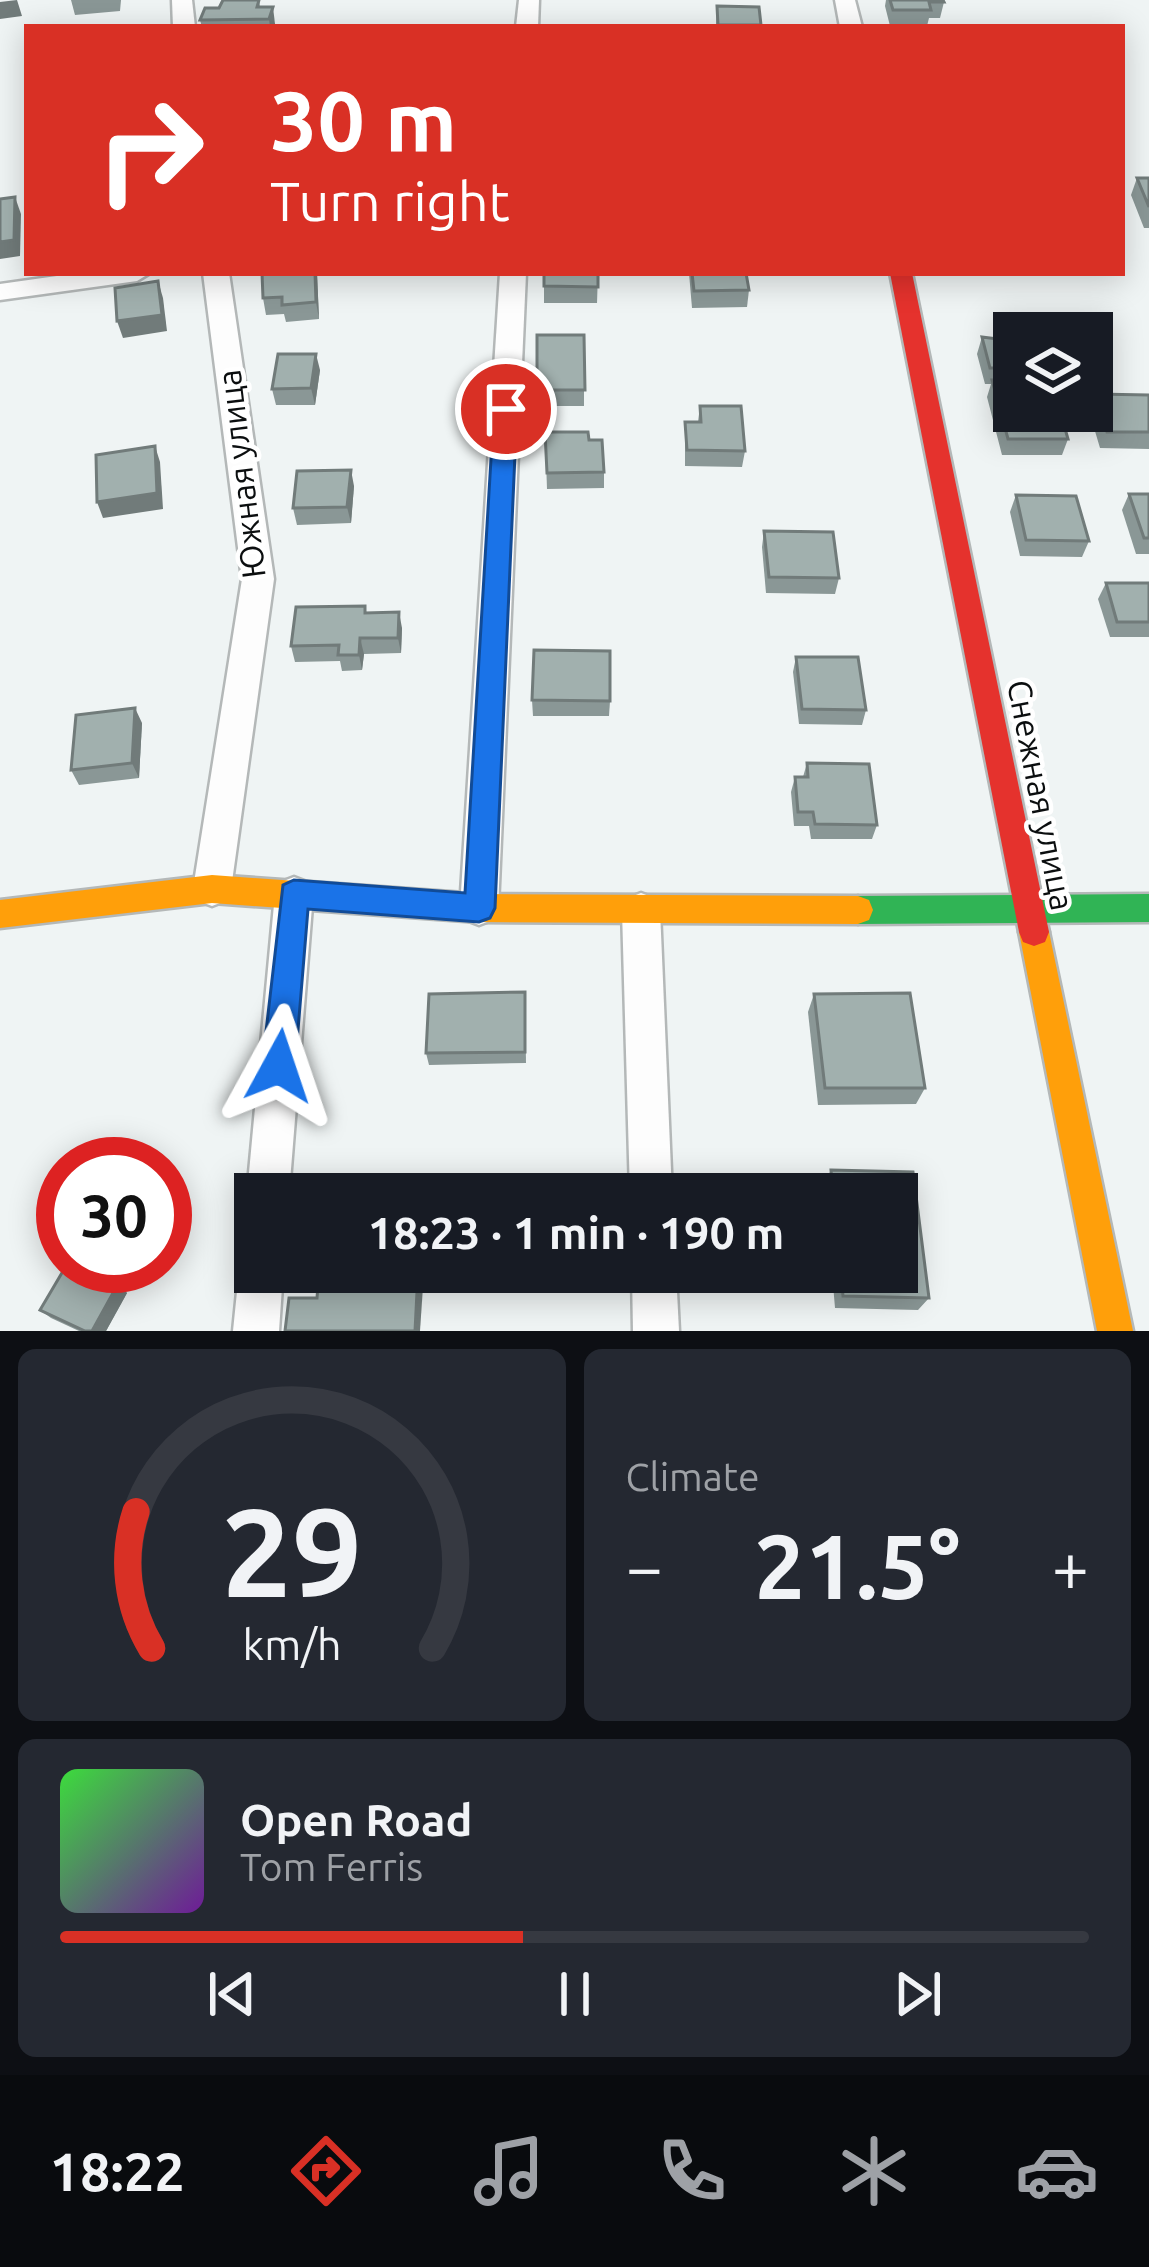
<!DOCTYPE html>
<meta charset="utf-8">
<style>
body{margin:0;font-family:Ubuntu,sans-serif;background:#242831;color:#f1f3f6;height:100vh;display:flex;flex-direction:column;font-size:45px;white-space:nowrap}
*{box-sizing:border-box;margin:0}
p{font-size:39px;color:#9ea1a6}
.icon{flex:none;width:66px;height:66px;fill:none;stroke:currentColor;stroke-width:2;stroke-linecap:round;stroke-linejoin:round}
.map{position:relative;height:1331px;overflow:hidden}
.panel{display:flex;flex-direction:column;gap:18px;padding:18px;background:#0d0f14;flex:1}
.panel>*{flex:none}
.top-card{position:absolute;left:24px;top:24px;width:1101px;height:252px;border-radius:0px;box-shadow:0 6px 30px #0003;background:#d93025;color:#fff;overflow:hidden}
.fabs{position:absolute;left:993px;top:312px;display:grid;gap:24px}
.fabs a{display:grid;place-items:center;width:120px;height:120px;border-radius:0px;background:#171b24;box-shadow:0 6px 30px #0003;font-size:60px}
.speed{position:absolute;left:36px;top:1137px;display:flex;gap:24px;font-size:60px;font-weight:700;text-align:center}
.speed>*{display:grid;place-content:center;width:156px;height:156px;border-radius:50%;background:#171b24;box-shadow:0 6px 30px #0003;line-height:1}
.speed .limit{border:18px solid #d22;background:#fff;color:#111}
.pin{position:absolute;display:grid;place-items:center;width:102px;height:102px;color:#fff;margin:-51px;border:6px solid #fff;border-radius:50%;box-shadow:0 3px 12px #0007}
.me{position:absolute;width:132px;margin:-66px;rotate:5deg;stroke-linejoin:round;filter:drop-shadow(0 0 9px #0008)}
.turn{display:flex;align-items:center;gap:42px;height:252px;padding:0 48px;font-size:54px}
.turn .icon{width:156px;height:156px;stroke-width:2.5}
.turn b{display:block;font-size:84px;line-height:102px}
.big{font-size:90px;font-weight:700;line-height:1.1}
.panel .card{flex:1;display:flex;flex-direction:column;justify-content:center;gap:18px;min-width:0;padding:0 42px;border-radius:18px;background:#242831}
.panel .dial{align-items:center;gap:0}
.dial svg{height:312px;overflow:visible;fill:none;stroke:#363941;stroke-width:7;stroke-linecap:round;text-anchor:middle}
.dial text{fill:#f1f3f6;stroke:none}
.song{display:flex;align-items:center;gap:36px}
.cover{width:144px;height:144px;border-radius:18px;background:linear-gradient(135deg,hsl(120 70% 55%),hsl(280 70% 35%))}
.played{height:12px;border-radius:6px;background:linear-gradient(90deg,#d93025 45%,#363941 45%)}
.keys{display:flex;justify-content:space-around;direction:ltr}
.heat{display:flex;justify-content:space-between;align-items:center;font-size:66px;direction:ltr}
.panel .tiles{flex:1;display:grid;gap:18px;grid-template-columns:1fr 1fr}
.card:last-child{grid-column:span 2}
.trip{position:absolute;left:234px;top:1173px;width:684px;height:120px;border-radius:0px;background:#171b24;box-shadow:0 6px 30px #0003;font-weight:700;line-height:120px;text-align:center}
.tabs{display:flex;height:192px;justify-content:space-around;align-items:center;background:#090b0e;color:#9ea1a6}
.tabs .icon{width:84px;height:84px}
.tabs .on{color:#d93025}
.tabs b{font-size:54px;color:#f1f3f6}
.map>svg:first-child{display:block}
</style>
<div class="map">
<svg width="1149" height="1331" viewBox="0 0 1149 1331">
<rect width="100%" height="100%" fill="#eff4f4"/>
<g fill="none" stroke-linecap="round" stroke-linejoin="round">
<defs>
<g id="street">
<path d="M172 0H192L195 27H173Z"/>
<path d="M519 0H539L538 27H516Z"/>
<path d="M835 0H855L862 27H840Z"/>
<path d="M78 273H150L137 281 0 300V284Z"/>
<path d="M203 273H229L274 579 231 889 225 901 212 906 199 901 193 889 242 579Z"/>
<path d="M500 273H526L498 908 492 920 479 925 466 920 460 908Z"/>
<path d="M294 877 307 882 313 894 289 1194H255V1210L247 1194 275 894 281 882Z"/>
<path d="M641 893 654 898 660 910 672 1194H630L622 910 628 898Z"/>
<path d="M255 1252V1272H283L279 1331H233L239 1272 245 1256Z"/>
<path d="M632 1272H676L679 1331H633Z"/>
</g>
<path id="fast" d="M1149 894V922L858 924 847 920 843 910 847 900 858 896Z"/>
<g id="slow">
<path d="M212 875 479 894 858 896 869 900 873 910 869 920 858 924 479 922 212 903 0 928V900Z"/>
<path d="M1034 918 1045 922 1049 932 1133 1331H1097L1019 932 1023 922Z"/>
</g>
<path id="jam" d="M890 273H912L1049 932 1045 942 1034 946 1023 942 1019 932Z"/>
</defs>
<use href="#street" stroke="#b4b8b8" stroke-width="5"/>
<use href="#fast" stroke="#b4b8b8" stroke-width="5"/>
<use href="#slow" stroke="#b4b8b8" stroke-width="5"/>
<use href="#jam" stroke="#b4b8b8" stroke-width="5"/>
<use href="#street" fill="#fdfdfd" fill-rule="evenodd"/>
<use href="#fast" fill="#30b455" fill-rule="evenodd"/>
<use href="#slow" fill="#ff9f0a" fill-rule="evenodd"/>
<use href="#jam" fill="#e5322d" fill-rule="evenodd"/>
</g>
<g fill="#8a9796">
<path d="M71 0H121L120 11 75 15Z"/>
<path d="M259 0 260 7 275 24 274 27H202L200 20 219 8Z"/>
<path d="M886 0H943L944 2 940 18H929L927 26H890L885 6Z"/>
<path d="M717 6 759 7 760 27H716Z"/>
<path d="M1137 178H1149V228H1144L1131 195Z"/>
<path d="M262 273H317L319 319 286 322 284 314 266 315 263 298Z"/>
<path d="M598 273 597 303H544V286Z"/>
<path d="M689 273H746L749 290 747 307 692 308Z"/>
<rect x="537" y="335" width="47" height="71"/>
<path d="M982 337 1014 341V411L1068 439 1062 455H1002L987 397 991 384H985L977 354Z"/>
<path d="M320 370 315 405H276L272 389Z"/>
<path d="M1095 394 1149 395V449L1100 448 1089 411H1092V402Z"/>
<path d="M700 406 745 451 742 467 685 466V422H698Z"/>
<path d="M545 432 589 440 604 472V488L547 489Z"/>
<path d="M354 486 351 523 297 525 293 508Z"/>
<path d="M1129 494H1149V554H1136L1122 510Z"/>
<path d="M1016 495 1089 541 1082 557 1020 556 1010 512Z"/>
<path d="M764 531 839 578 835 594 766 593 762 547Z"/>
<path d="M1106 583H1149V637H1110L1098 599Z"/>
<path d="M365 606 366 613 402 628 401 653 364 654 362 670 342 671 340 661 295 662 291 646Z"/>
<path d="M796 657 866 710 862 725 799 724 793 672Z"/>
<path d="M532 700 610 701 609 716H533Z"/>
<path d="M142 723 139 778 79 785 71 770Z"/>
<path d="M807 763 877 825 872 839H811L809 826H794L791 792 795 777H803Z"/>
<path d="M525 992 526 1063 429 1065 426 1053Z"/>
<path d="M814 994 925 1088 916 1104 818 1105 808 1012Z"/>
<path d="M831 1170 913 1172 929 1298 918 1310 835 1308 832 1272H897V1194H825L824 1184Z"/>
<path d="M118 1284 127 1293 106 1331H79L51 1318 40 1310Z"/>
</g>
<g fill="#717b7a">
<path d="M17 0 22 16 0 19V2Z"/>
<path d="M273 7 275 24 274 27H270L269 19Z"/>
<path d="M15 197 21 214 20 256 0 259V242Z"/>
<path d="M315 273H317L319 319 316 302Z"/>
<path d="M158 281 163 298 167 331 123 338 117 321Z"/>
<path d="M316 354 320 370 315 405 311 388Z"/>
<path d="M155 446 160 462 163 509 103 518 97 502Z"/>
<path d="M351 470 354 486 351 523 347 507Z"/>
<path d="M399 612 402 628 401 653 398 638Z"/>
<path d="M360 638 364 654 362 670 359 655Z"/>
<path d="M135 708 142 723 139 778 132 763Z"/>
<path d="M418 1272H424L420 1331H415Z"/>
<path d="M118 1284 127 1293 106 1331H92Z"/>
</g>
<g fill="#a1b0ae" stroke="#717b7a" stroke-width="3">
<path d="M223 0H259L257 7H273L269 19 200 20 205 8H219Z"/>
<path d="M890 0H943L944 2H929L931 10H893Z"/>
<path d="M717 6 759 7 761 25H718Z"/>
<path d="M1137 178H1149V207Z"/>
<path d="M15 197 14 240 0 242V199Z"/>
<path d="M262 273H315L316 302 282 305V297L263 298Z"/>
<path d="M544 273H598V287L544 286Z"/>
<path d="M692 273H746L749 290 694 291Z"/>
<path d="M158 281 162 315 117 321 115 288Z"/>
<path d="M537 335H584L585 390H537Z"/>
<path d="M982 337 1014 341V368H990Z"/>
<path d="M278 354H316L311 388 272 389Z"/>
<path d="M992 380H1014V411H1060L1068 439H1008Z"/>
<path d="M1095 394 1149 395V432H1107Z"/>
<path d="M700 406H741L745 451 687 450 685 422H701Z"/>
<path d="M545 432H588L589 440H602L604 472 547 473Z"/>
<path d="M155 446 157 493 97 502 96 455Z"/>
<path d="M351 470 347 507 293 508 297 471Z"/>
<path d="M1129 494H1149V538H1144Z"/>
<path d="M1016 495 1076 496 1089 541 1026 540Z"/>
<path d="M764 531 833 532 839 578 769 577Z"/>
<path d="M1106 583H1149V622H1117Z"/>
<path d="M365 606V613L399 612 398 638H360L359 655H338L339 645 291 646 296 607Z"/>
<path d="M534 650 610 651V701L532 700Z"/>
<path d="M796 657H858L866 710 802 709Z"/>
<path d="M135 708 132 763 71 770 76 715Z"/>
<path d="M807 763 869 764 877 825 815 824 813 812H798L795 777H808Z"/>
<path d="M525 992V1052L426 1053 429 994Z"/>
<path d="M910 993 925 1088H825L814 994Z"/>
<path d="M831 1170 913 1172 929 1298 843 1296 841 1272H897V1194H833Z"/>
<path d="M66 1266H80L118 1284 92 1331H85L40 1310Z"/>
<path d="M319 1272H418L415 1331H285L289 1298H317Z"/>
</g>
<path fill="#1a73e8" stroke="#114b97" stroke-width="3" d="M506 401 517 409 495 908 490 918 479 922 308 909 295 1066 290 1077 279 1082 267 1077 262 1066 283 885 294 880 465 893 494 409Z"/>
<g text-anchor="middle" stroke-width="9" stroke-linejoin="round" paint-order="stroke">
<g font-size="33" fill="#0b0e0f" stroke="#fff">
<text transform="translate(241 474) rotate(-97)" y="12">Южная улица</text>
<text transform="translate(1041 795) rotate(79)" y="12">Снежная улица</text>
</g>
</g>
</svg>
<div class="fabs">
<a><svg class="icon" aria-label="layers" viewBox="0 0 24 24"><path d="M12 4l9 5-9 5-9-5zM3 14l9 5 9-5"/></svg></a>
</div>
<div class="speed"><div class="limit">30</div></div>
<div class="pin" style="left:506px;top:409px;background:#d93025"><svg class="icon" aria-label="arrive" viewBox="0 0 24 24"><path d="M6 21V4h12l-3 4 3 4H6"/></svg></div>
<svg class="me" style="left:279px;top:1066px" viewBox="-20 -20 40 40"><path d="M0-17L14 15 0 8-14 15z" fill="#1a73e8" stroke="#fff" stroke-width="4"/></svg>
<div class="trip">18:23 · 1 min · 190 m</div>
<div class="top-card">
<div class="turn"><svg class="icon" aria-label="right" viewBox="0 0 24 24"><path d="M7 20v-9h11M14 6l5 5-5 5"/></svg><div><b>30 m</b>Turn right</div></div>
</div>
</div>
<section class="panel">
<div class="tiles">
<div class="card dial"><svg viewBox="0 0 100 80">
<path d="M14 69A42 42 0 1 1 86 69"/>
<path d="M14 69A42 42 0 0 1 10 34" stroke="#d93025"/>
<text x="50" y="56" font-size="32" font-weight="700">29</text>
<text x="50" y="72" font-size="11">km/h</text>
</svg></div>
<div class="card"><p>Climate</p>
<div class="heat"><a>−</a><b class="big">21.5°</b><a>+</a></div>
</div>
<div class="card">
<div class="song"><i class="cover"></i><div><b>Open Road</b><p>Tom Ferris</p></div></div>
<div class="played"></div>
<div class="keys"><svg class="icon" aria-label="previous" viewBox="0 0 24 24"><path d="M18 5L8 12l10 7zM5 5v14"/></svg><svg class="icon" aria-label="pause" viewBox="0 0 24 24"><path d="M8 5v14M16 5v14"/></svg><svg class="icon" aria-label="next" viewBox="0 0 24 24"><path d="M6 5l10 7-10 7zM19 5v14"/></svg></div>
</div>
</div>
</section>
<nav class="tabs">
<b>18:22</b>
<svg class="icon on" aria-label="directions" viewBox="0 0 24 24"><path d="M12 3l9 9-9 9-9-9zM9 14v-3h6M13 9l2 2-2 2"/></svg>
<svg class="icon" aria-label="music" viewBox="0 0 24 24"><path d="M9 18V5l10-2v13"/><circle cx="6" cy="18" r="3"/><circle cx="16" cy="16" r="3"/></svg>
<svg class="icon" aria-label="phone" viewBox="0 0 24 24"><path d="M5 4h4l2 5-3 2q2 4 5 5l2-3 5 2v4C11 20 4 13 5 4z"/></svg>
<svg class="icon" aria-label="climate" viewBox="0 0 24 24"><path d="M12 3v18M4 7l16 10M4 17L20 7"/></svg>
<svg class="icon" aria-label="car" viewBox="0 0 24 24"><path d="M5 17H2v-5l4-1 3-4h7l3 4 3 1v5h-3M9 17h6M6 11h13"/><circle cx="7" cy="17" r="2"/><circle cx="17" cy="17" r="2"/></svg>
</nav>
